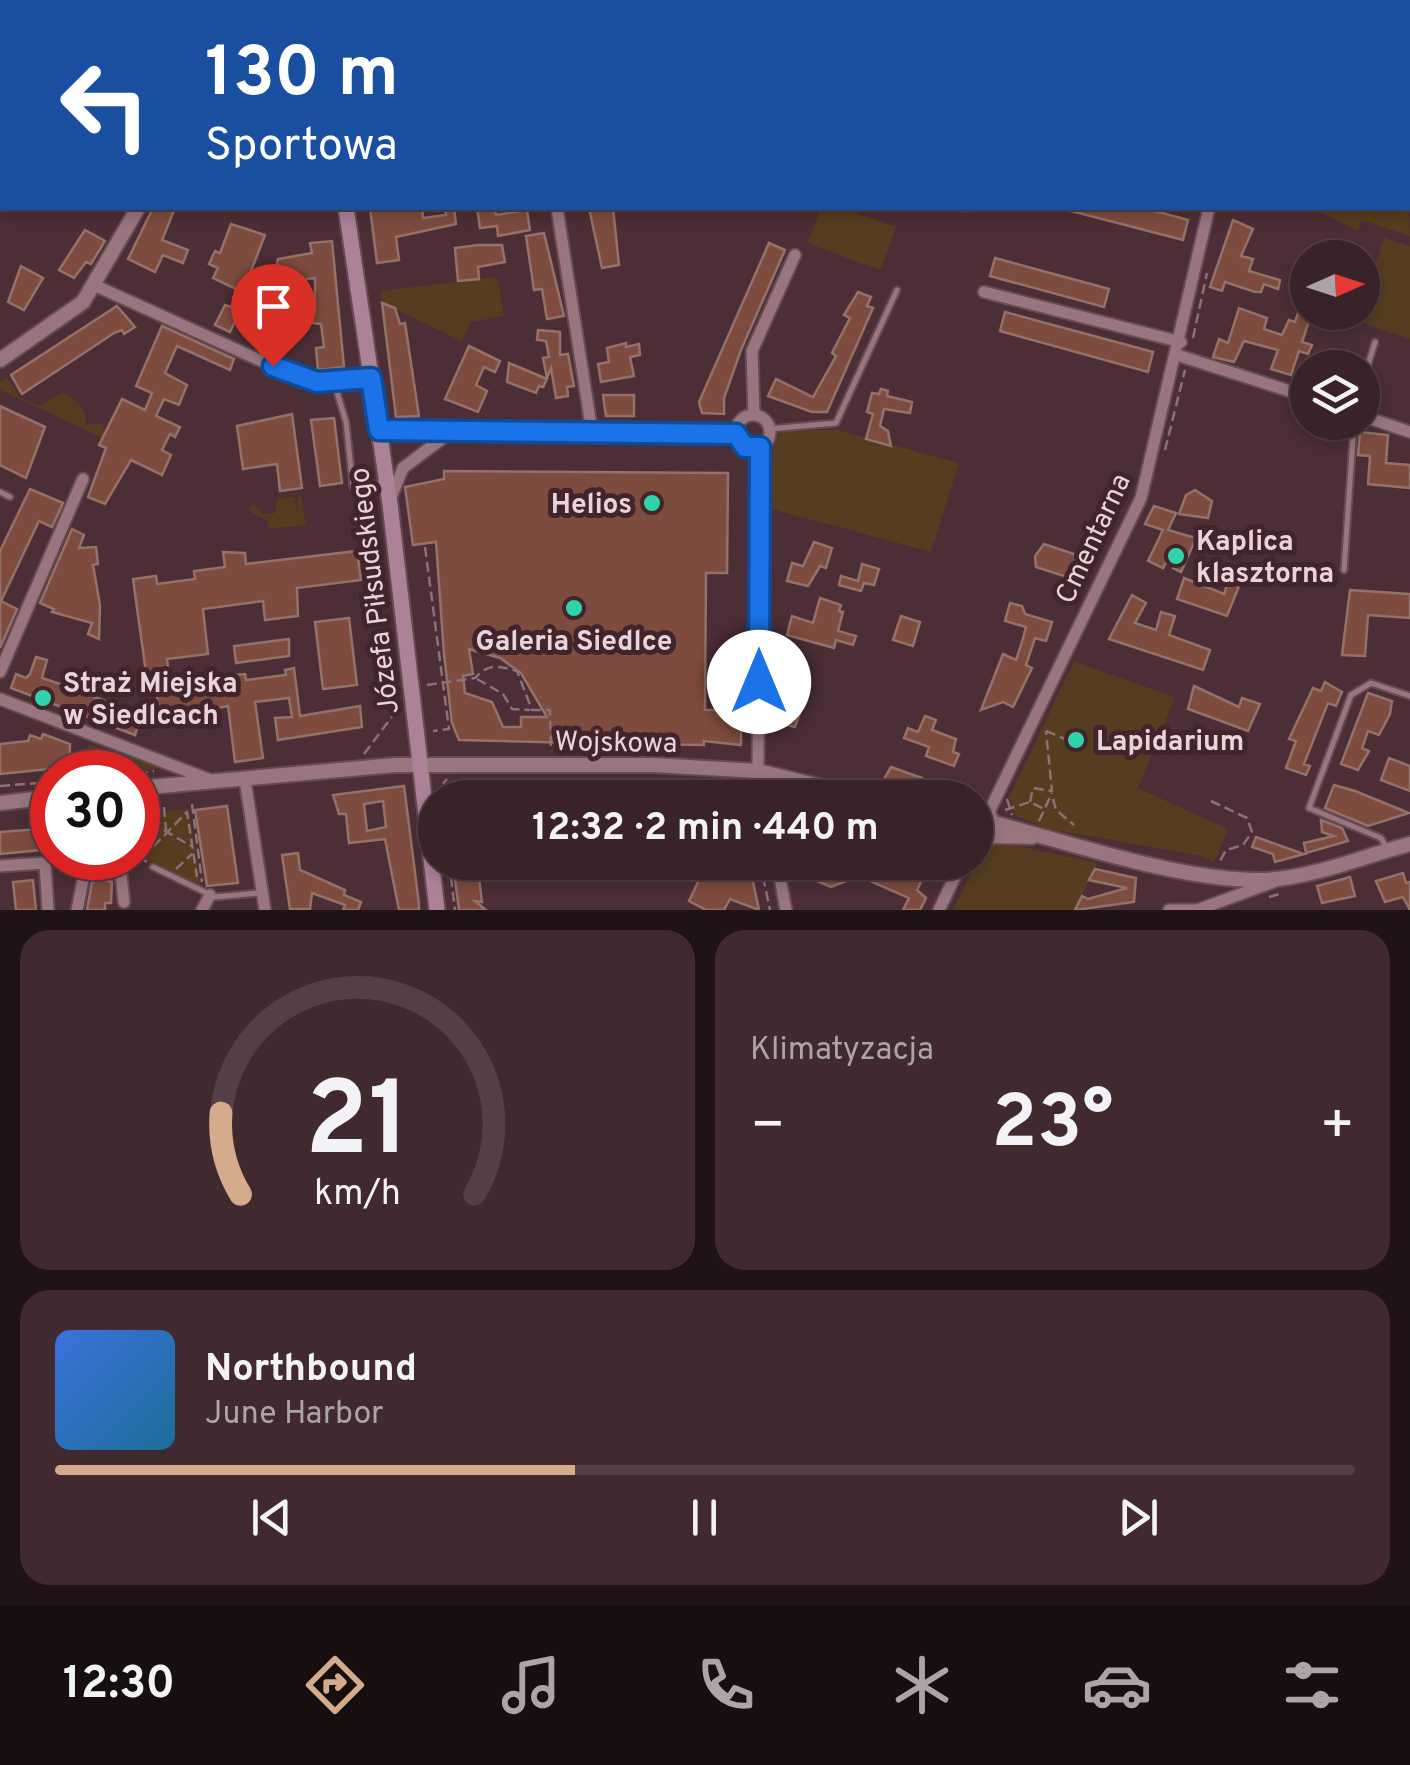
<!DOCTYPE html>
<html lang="pl">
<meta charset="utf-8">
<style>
body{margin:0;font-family:Overpass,sans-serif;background:#402a30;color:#f1f3f6;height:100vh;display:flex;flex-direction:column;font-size:38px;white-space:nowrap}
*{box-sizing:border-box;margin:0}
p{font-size:32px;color:#aba4a8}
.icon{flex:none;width:55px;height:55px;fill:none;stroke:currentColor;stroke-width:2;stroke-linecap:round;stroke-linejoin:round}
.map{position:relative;height:910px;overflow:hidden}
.sheet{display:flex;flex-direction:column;gap:20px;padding:20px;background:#1f1316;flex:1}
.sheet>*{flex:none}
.hud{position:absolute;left:0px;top:0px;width:1410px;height:210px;box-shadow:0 5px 15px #0003,0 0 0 2px #533f45;background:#1a4fa0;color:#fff;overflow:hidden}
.needle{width:65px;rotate:87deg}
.fabs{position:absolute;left:1290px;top:240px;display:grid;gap:20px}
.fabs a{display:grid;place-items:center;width:90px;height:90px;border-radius:50%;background:#392228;box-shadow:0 5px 15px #0003,0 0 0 2px #533f45;font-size:50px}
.speed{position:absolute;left:30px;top:750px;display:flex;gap:20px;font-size:50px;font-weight:700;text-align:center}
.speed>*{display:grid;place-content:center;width:130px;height:130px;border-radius:50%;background:#392228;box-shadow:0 5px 15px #0003,0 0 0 2px #533f45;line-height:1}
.speed .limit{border:15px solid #d22;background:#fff;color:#111}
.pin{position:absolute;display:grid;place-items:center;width:85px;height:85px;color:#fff;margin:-102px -42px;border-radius:50% 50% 50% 0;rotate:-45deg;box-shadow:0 0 10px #0007}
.pin .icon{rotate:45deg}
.me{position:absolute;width:110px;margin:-55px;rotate:0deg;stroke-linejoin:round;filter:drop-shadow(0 0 8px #0008)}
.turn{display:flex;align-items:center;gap:35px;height:210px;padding:0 40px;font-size:45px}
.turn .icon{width:130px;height:130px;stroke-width:2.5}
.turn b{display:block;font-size:70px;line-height:85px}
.big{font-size:75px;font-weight:700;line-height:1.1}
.sheet .tile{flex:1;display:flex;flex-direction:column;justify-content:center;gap:15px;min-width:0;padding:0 35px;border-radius:30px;background:#402a30}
.sheet .dial{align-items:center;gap:0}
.dial svg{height:260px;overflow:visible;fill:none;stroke:#533f45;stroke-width:7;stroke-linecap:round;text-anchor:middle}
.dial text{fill:#f1f3f6;stroke:none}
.song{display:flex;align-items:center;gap:30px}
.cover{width:120px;height:120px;border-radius:15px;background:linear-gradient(135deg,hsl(220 70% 55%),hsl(200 70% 35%))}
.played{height:10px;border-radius:5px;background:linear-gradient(90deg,#d6ab8b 40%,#533f45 40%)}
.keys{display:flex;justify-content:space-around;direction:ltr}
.heat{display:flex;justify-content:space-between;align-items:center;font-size:55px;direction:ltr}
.sheet .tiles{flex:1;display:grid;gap:20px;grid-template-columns:1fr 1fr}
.tile:last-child{grid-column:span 2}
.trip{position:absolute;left:418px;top:780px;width:575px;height:100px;border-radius:50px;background:#392228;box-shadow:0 5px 15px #0003,0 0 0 2px #533f45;font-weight:700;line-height:100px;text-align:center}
.dock{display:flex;height:160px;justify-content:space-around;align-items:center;background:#170e10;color:#aba4a8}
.dock .icon{width:70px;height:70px}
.dock .on{color:#d6ab8b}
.dock b{font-size:45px;color:#f1f3f6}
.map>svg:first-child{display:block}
</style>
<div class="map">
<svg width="1410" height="910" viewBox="0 0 1410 910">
<rect width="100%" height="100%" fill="#4c2e36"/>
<g fill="#563d1f">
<path d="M1408 181 1410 236 1361 220 1359 231 1312 208H1408Z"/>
<path d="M821 208H840L896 227 880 270 807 243Z"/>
<path d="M1384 238 1410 246V339L1357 321Z"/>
<path d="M497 277 504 316 470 322 462 341 382 303 381 291Z"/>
<path d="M7 377 20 398 39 406 63 392C75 399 89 410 86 425L104 423 103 438 0 390V382Z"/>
<path d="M781 430H837L959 463 931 552 772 509V449Z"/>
<path d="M301 496 306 525 269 529 268 521 249 511 250 506 255 505 263 514 275 513 277 499 294 497 298 516 297 497Z"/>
<path d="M1074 662 1175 697 1138 788 1228 829 1214 862 1198 855 1048 829 1015 815 1009 797Z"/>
<path d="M88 744C114 754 138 758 163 768L106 772 87 765Z"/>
<path d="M189 809 201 888 141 857 138 813Z"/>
<path d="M1009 844 1097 863 1075 910H953L986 845Z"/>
</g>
<g fill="#7e4c3e" stroke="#947269" stroke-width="2.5" fill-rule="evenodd">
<path d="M153 208H175L162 240 188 250 183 263 163 255 155 272 128 259Z"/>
<path d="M370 208H422L423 218 446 215 445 208H454L456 224 396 237 399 260 377 263Z"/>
<path d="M477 208H495L496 215 527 210 530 230 498 236 497 226 480 228Z"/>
<path d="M589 208H613L619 265 602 268Z"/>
<path d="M1071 208H1144L1188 220 1183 240 1071 211Z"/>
<path d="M1233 220 1253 229 1241 256 1253 259 1249 271 1280 280 1278 289 1264 284 1261 292H1255L1225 282 1222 291 1210 287Z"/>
<path d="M231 224 265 235 251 271 276 268 278 259 312 253 310 243 332 241 344 367 318 370 316 348 324 347 321 324 313 323 312 318 310 323 279 318 281 308 315 313V278L279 283 278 277 247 280 242 292 213 278 218 268 209 264 215 251 220 253Z"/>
<path d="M85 230 105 241 91 264 86 262 74 278 59 270Z"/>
<path d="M544 233 564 316 547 319 542 289 534 290 526 236Z"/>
<path d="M769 243 785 250 741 350 724 398V414L702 413 699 402Z"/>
<path d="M478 245H502L505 262 478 267 479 279 458 281 455 248Z"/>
<path d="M995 258 1109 289 1104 307 990 276Z"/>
<path d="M21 266 43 278 24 310 8 302Z"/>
<path d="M1306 289 1308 312H1312L1302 342 1312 345 1308 354 1299 351 1291 375 1271 369 1278 350 1244 341 1234 362 1213 357 1219 339 1228 343 1239 308 1267 318 1264 329 1282 335 1289 320 1295 322Z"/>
<path d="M858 292 871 297 867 306 873 308 827 412H812L768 396 776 379 813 397 836 356 832 353 850 318 844 315Z"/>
<path d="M237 294 246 298 230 332 215 325 225 305 231 307Z"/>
<path d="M382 303 395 308 400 324 405 323 419 416 396 417Z"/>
<path d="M117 306 135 327 124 334 122 330 114 333 22 394 11 375Z"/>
<path d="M1005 312 1153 352 1148 372 1000 331Z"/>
<path d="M162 326 234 359 230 370 177 346 165 373 187 385 179 405 164 399 156 416 180 427 175 437 170 434 162 450 171 455 162 475 131 460 105 504 88 497 106 448 99 445 122 399 145 410 152 393 136 386Z"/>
<path d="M538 330 560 332V355L568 354 574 386 567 387 568 396 556 398 551 368 547 378 543 358 549 357 546 341 537 340Z"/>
<path d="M626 343V347L639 344 640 355 630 357 634 376 601 382 598 364 609 362 607 348Z"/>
<path d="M469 346 500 361 495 372 484 367 476 385 487 391 478 412 445 399Z"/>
<path d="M509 363 547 379 543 387 539 386 536 393 507 382Z"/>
<path d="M881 389 888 391 887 396 912 402 910 413 884 409 880 426 888 431 891 446 866 439 873 414 867 412 872 393 879 394Z"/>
<path d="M603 395H634V416H606Z"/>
<path d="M0 406 45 427 26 478 0 465Z"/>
<path d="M292 414 302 488 280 491 277 464 243 469 237 426Z"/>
<path d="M334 418 342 483 320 486 311 420Z"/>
<path d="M1360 432 1388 435 1386 463 1410 465V488L1368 484 1370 456 1358 455Z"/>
<path d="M444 471 728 473 727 573H706L705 710H727V702H749V725H741V745L704 741V745L636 744 635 740 619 739V744L459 740 452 723 444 654 436 542 413 545 405 487 444 479ZM469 649 500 658 521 673 547 717H521V727H503L492 702 465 693 463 676 473 674Z"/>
<path d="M30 489 63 503 52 527 39 521 1 601 17 609 0 648V551Z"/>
<path d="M1195 490 1212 501 1208 518 1179 514 1186 495Z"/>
<path d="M1154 506 1176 513 1168 530 1196 538 1181 572 1173 568 1178 549 1174 547 1163 568 1148 561 1163 530 1145 524Z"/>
<path d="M72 529 84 535 79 548 96 547 98 564 93 565 100 605 99 639 88 634 92 623 52 612 54 609 40 603Z"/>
<path d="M814 542 832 548 826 568 820 566 808 586 787 581 792 563 803 566Z"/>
<path d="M1044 544 1077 555 1070 578 1036 567 1035 556Z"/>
<path d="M357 551 361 580 297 588 298 616 265 620 263 601 203 609 208 654 167 659 170 685 191 682V687L230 682 229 676 234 675 245 674 246 680 286 675 285 670 294 668 300 716 360 706 362 727 278 740 275 718 292 717 289 698 255 702 263 758 235 762 228 706 167 718 166 707 159 708 154 679 147 680 133 579 156 576 157 584 195 579 194 571 225 567 223 552 245 553 246 564Z"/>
<path d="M862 564 879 569 874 585 864 583 861 591 839 585 841 576 858 581Z"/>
<path d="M1234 565 1246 569 1227 616 1177 599 1184 578 1224 594Z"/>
<path d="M1350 590 1410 594V618L1368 615 1365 656 1342 655Z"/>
<path d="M1132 595 1146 603 1135 623 1156 630 1161 612 1175 616 1169 635 1210 650 1203 670 1109 639Z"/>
<path d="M820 598 841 605 839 611 843 612 838 631 856 636 853 645 836 640 834 648 787 635 792 616 813 623Z"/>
<path d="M1010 603 1022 606 1025 614 1052 622 1046 641 1035 638 1026 665 1032 668 1013 707 1003 702 981 710 1003 654 1016 660 1022 642 1026 627 1005 621Z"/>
<path d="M901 616 920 622 913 646 893 640Z"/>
<path d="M349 618 357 685 323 689 315 622Z"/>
<path d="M289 639V656L236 663 234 646Z"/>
<path d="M36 657 47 660 42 678 66 686 70 676 81 680 77 690 118 706 115 715 120 720 138 725 135 735 11 688 16 674 26 678 30 674Z"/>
<path d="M776 672 804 681 800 695 806 696 795 727 776 722 783 684 775 681Z"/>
<path d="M1325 682 1342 692 1336 706 1328 703 1304 764 1310 766 1306 775 1286 768 1296 741 1289 739 1313 688 1321 691Z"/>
<path d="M1194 686 1239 707 1242 698 1260 704 1248 731 1188 709Z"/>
<path d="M1368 693 1392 701 1390 714 1379 735 1368 731 1362 748 1369 751 1358 770 1341 764Z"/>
<path d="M925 716 936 720 932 730 956 739 953 752 959 754 954 766 926 756 929 747 904 738 908 728 918 732Z"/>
<path d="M43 734 70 744 69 767 0 774V744L28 741 30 735 41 739Z"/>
<path d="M1389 758 1410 766V791L1381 780Z"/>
<path d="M891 767 922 778 919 785 928 789 925 798 884 779Z"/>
<path d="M505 780 530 781V798H451L452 783Z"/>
<path d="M1334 785 1355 791 1409 813 1368 826 1325 808Z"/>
<path d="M404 786 419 904V910H399L385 839 349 843 346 814H339L333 795ZM383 801 386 827 367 831 364 804Z"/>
<path d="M227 806 238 883 207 886 195 810Z"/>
<path d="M1321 820 1342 828 1348 841 1306 853 1304 843 1334 836 1322 832Z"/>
<path d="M52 828V849L0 854V832Z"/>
<path d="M1256 837 1267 841 1304 854 1275 862 1273 854 1252 847Z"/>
<path d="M298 853 300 870 345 890 344 895 361 902 358 910H343L345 905 312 893 310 909H290L282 855Z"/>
<path d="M477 862 482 902 475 901 486 910H459L453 864Z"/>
<path d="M667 862H749L759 910 730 899 724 910H706L689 901 700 878Z"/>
<path d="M804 862H877L921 882 917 890 926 898 920 910H903L909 898 859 876 831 887 810 878Z"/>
<path d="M1095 869 1136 878 1134 902 1075 910 1082 896 1088 899 1127 888 1089 880Z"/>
<path d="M1403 873 1406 883 1410 882V910L1403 897 1385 902 1376 881Z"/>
<path d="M1350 877 1355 896 1322 903 1317 886Z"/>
<path d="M102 879 112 882 111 903H105V910H87L92 882Z"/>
<path d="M33 880 36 910H16L13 882Z"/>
</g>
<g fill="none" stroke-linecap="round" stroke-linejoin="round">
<defs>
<g id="service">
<path d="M886 2 887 0"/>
<path d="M938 2 939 0"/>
<path d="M962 208H971"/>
<path d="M334 382 346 422 353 487 382 483"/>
<path d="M1362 385 1375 342"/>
<path d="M769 429 836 423 897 290"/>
<path d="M0 492 10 497"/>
<path d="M1344 570 1354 422"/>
<path d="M1388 850 1381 838 1309 808 1351 695 1371 683 1410 696"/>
<path d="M153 867 215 897 260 893"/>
</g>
<g id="minor">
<path d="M1174 0 1175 2"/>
<path d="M32 2 34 0"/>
<path d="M991 2 992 0"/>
<path d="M0 51 2 47"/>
<path d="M557 208 592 432"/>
<path d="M96 286 297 377 317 382 371 378"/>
<path d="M984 292 1181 342"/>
<path d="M1177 355 1308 397"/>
<path d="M754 415 752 351 795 255"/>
<circle cx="753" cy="432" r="17"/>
<path d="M1362 416 1410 432"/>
<path d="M379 430 736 434"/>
<path d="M392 495 403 468 452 431"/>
<path d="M0 672 83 479"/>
<path d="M0 699 213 781"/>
<path d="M758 771 760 447"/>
<path d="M245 780 265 910"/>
<path d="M988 814 1141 498 1209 208"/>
<path d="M777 862 786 910"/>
<path d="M0 866 45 863 48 910"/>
<path d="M1200 909 1276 881"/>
<path d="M77 910 84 875 102 869 121 875 124 902"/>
<path d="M202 910 210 895"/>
<path d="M939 910 962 862"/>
<path d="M1169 910H1204"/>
</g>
<g id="tertiary">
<path d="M231 2 232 0"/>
<path d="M1380 2 1382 0"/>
<path d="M1408 165H1410"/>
<path d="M0 360 83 302 138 208"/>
<path d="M138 788 395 765H653L758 771 868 798"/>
<path d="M0 803 52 797"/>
<path d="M975 812 989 815 995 828 990 838 975 841"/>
<path d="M994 823C1071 843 1207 890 1285 878 1327 872 1369 855 1410 844"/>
<path d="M991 836 1032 837"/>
</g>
<g id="secondary">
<path d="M321 0 322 2"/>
<path d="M346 208 390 504 437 910"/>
</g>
</defs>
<use href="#service" stroke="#654b52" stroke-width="9"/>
<use href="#minor" stroke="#654b52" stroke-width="15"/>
<use href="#tertiary" stroke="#654b52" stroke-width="18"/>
<use href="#secondary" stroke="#654b52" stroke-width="19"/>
<g stroke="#8b7278" stroke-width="2.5" stroke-dasharray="10 5" stroke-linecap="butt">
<path d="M1408 149 1410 150"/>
<path d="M1408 180 1410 181"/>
<path d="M1193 338 1207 273"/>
<path d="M1165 450 1185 370"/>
<path d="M425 547 449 729 433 731"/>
<path d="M477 679 503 694 512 709 530 710"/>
<path d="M427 685 475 678C488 663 499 666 517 671L532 710H550L551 751"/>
<path d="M1046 731 1065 739"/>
<path d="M627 739 628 751"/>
<path d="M364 754 397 710"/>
<path d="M138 774 154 771"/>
<path d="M544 779 575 784 631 779"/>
<path d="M752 785 756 798"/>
<path d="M0 786 52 782"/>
<path d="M441 798V786L447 779"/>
<path d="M1007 799 1012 815"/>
<path d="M1053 799 1056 810 1074 825"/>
<path d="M1211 801 1247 818 1252 832 1243 845 1226 850 1219 863"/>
<path d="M1030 802 1033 788 1052 791 1046 731"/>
<path d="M192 804 202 882"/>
<path d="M164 807 166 830"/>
<path d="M1005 810 1030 802 1044 809"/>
<path d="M138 815 191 846"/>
<path d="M1039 821 1052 793"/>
<path d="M138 843 139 857 147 862"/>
<path d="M143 857 187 812 197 877"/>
<path d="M975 860 982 852"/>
<path d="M449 862 455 910"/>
<path d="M760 862 770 910"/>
<path d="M176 869 192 854"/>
<path d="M1269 897 1283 893"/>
</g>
<use href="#service" stroke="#99767f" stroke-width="5"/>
<use href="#minor" stroke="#99767f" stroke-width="11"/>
<use href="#tertiary" stroke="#99767f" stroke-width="14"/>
<use href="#secondary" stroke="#ac8299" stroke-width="15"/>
</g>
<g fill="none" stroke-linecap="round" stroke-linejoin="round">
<defs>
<path id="route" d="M273 366 317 382 371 378 379 430 736 434 745 447H760L759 682"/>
</defs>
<use href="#route" stroke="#114b97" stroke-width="25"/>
<use href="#route" stroke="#1a73e8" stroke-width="18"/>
</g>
<g fill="#2fd4aa" stroke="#41242c" stroke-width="4">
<circle cx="652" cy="503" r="10"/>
<circle cx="1176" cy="556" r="10"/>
<circle cx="574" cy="608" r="10"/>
<circle cx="43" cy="698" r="10"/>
<circle cx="1076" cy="740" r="10"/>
</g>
<g text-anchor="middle" stroke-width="10" stroke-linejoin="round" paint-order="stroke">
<g font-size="28" font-weight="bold" fill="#e9d5d9" stroke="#41242c" text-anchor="start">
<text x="632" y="513" text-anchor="end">Helios</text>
<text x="1196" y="550">Kaplica<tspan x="1196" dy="32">klasztorna</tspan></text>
<text x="574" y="650" text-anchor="middle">Galeria Siedlce</text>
<text x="63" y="692">Straż Miejska<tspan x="63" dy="32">w Siedlcach</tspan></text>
<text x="1096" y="750">Lapidarium</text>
</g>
<g font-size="28" fill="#e9d5d9" stroke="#41242c">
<text transform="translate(1092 538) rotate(-65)" y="10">Cmentarna</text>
<text transform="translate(373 591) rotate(-97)" y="10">Józefa Piłsudskiego</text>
<text transform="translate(616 741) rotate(1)" y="10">Wojskowa</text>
</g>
</g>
</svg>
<div class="fabs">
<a><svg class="needle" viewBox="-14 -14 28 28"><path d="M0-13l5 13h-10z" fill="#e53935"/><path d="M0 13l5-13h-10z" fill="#aba4a8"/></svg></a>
<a><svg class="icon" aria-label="layers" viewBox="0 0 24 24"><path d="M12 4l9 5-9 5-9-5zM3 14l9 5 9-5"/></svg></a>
</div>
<div class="speed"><div class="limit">30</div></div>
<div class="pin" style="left:273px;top:366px;background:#d93025"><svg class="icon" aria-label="arrive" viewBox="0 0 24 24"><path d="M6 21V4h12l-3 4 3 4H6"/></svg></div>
<svg class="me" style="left:759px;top:682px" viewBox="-20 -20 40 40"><circle r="19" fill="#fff"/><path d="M0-13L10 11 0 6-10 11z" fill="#1a73e8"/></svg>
<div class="trip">12:32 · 2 min · 440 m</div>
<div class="hud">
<div class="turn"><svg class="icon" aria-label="left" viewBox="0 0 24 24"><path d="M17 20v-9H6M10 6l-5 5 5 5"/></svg><div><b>130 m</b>Sportowa</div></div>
</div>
</div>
<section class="sheet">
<div class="tiles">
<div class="tile dial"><svg viewBox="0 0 100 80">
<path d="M14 69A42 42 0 1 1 86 69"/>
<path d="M14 69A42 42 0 0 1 8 44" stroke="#d6ab8b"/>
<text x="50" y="56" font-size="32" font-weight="700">21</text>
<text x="50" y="72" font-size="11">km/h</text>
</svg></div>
<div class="tile"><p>Klimatyzacja</p>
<div class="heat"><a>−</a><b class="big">23°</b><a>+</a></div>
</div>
<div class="tile">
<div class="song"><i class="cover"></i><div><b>Northbound</b><p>June Harbor</p></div></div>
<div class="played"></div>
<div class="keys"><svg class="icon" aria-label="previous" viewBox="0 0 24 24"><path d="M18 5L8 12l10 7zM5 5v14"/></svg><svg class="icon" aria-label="pause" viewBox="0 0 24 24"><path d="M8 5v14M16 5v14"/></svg><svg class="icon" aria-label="next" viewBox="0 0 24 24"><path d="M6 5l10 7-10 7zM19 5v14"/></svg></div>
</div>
</div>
</section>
<nav class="dock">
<b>12:30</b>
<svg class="icon on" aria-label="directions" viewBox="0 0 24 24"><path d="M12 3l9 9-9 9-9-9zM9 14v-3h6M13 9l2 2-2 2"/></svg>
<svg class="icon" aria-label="music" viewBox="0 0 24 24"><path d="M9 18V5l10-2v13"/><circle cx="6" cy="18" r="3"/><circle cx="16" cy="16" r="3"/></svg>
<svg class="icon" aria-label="phone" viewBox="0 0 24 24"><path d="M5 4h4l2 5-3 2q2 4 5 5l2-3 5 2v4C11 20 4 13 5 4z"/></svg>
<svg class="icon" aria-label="climate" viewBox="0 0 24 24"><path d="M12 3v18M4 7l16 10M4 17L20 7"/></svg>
<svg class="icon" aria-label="car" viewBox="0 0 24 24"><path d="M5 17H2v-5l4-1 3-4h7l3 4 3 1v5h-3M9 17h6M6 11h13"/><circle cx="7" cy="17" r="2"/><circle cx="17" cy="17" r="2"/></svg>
<svg class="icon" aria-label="filters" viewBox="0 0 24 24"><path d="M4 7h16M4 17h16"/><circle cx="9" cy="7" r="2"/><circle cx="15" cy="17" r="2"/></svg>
</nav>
